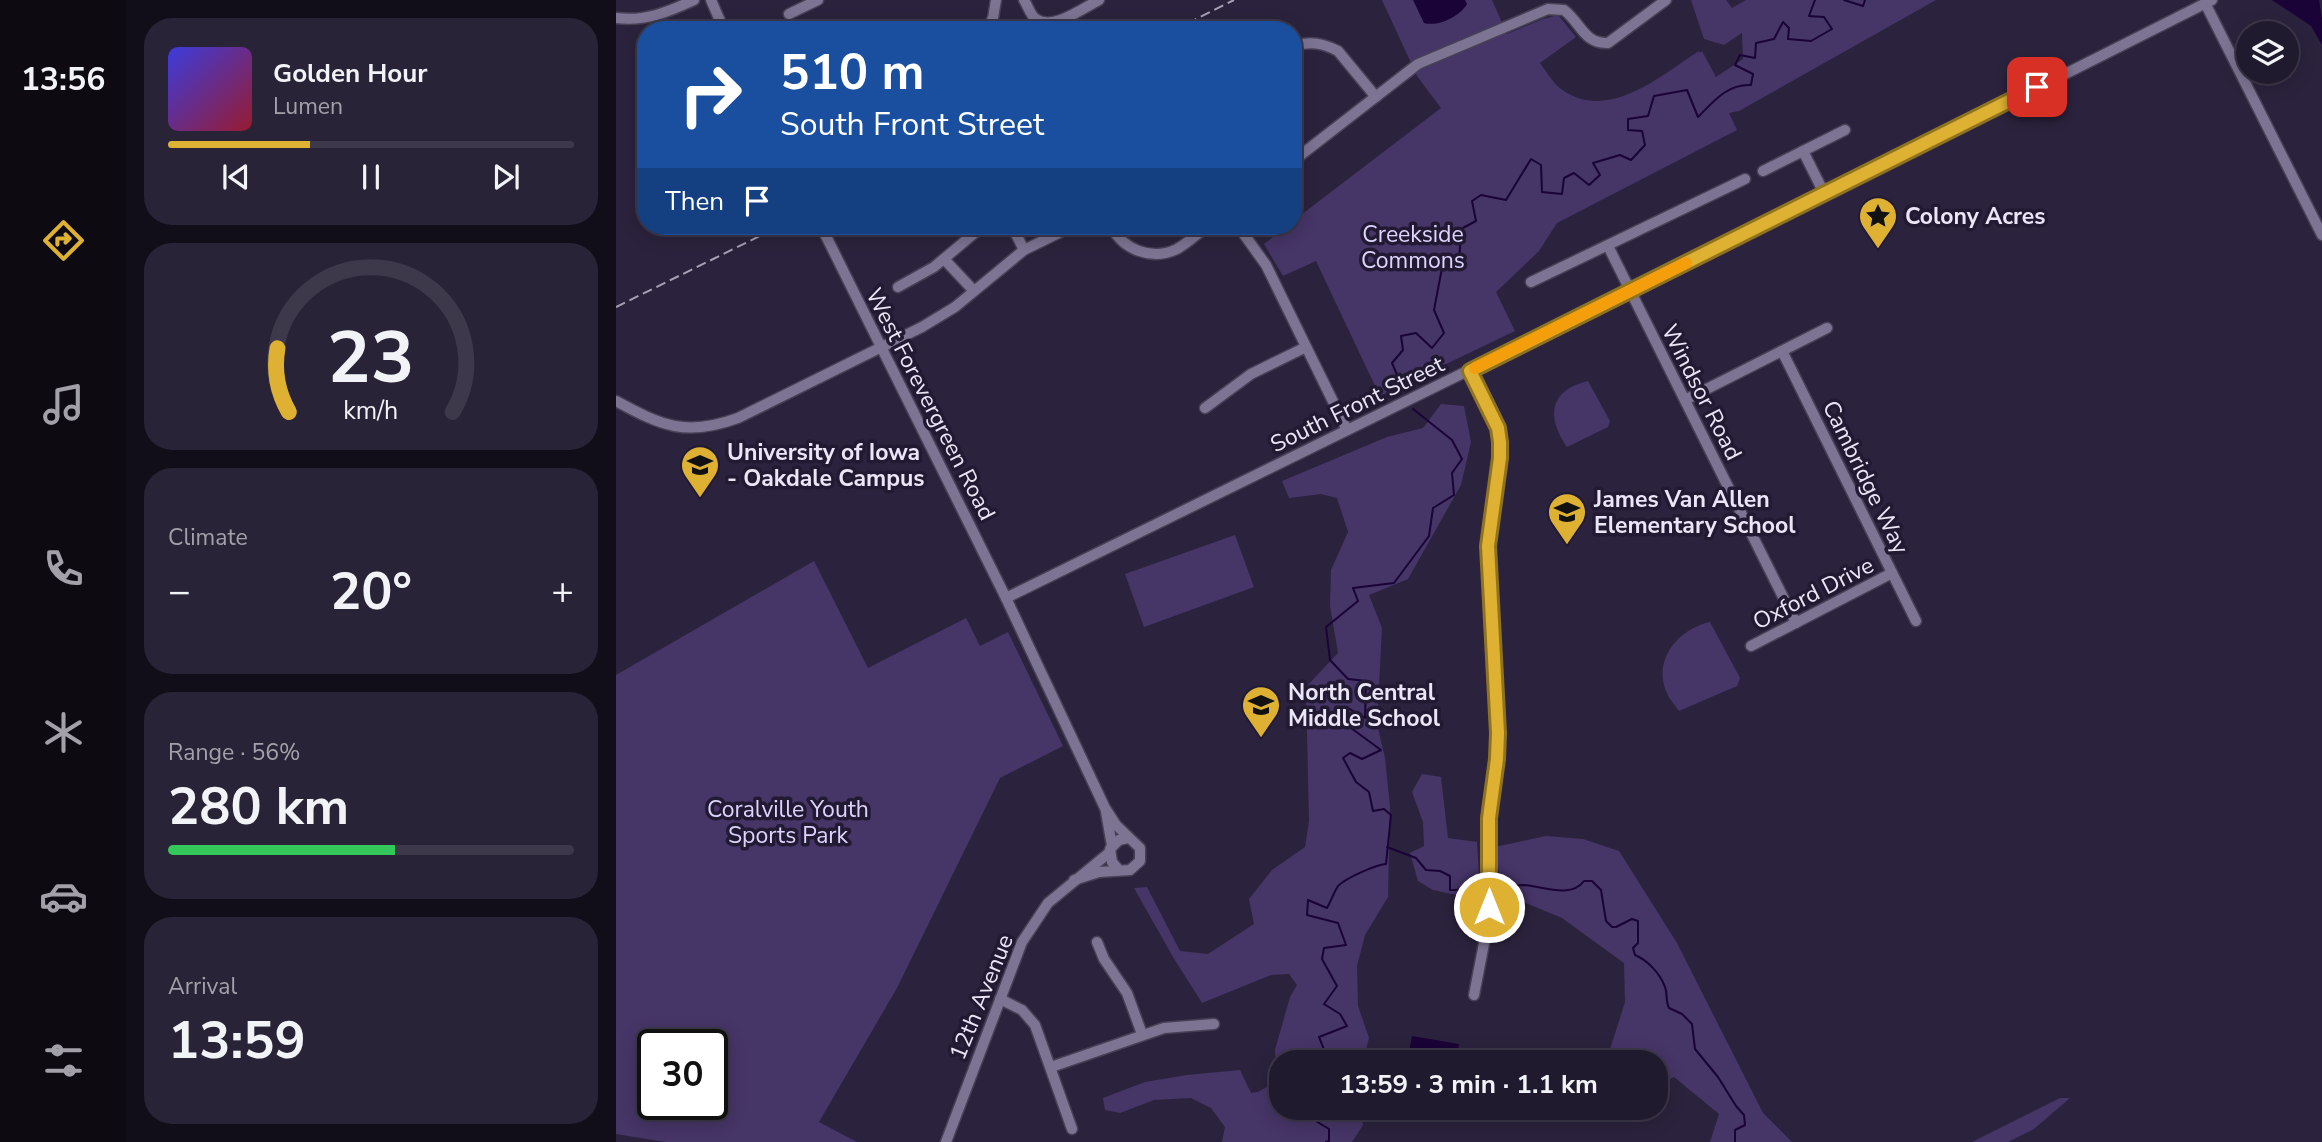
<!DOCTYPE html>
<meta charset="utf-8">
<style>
body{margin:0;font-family:"Nunito Sans",sans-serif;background:#282336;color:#f1f3f6;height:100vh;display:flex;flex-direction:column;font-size:26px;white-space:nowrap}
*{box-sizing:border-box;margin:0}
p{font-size:23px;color:#a2a1aa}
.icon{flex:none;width:38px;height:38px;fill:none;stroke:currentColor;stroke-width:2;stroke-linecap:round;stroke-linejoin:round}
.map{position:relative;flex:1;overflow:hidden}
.details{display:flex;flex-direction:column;gap:18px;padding:18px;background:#120e19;width:490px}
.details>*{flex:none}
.top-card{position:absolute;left:21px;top:21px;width:665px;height:214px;border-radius:28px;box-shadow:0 4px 18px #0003,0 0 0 2px #3d384a;background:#1a4fa0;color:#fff;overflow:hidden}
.buttons{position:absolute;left:1620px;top:21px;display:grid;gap:14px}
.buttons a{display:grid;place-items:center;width:63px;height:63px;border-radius:50%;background:#201a2e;box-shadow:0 4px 18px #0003,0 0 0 2px #3d384a;font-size:35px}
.speed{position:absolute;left:21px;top:1029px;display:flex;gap:14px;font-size:35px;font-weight:700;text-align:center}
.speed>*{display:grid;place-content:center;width:91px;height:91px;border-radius:50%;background:#201a2e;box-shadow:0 4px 18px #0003,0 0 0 2px #3d384a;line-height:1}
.speed .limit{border:4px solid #111;border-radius:10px;background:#fff;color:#111}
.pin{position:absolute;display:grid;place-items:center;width:60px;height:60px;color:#fff;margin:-30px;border-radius:14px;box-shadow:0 4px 10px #0006}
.me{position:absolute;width:77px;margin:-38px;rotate:0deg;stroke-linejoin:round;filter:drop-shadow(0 0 5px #0008)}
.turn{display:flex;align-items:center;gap:24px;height:147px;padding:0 28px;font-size:32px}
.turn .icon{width:91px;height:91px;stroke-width:2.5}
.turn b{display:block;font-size:49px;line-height:60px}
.then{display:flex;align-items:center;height:66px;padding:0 28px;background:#0003;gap:14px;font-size:26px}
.big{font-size:52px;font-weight:700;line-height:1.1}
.details .card{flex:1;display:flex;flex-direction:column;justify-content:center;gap:10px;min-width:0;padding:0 24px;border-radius:28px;background:#282336}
.details .dial{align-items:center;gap:0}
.dial svg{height:182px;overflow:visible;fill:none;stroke:#3d384a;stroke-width:7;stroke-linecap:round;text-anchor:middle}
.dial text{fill:#f1f3f6;stroke:none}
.song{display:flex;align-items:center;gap:21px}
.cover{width:84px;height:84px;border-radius:10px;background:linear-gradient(135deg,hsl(240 70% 55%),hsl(350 70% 35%))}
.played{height:7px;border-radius:4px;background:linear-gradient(90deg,#deb133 35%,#3d384a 35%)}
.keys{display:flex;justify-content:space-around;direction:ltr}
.heat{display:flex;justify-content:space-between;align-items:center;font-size:38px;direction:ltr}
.charge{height:10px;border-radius:5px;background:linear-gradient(90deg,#34c759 56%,#3d384a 0)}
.trip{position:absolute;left:653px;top:1050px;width:399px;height:70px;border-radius:28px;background:#201a2e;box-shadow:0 4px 18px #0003,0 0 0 2px #3d384a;font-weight:700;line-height:70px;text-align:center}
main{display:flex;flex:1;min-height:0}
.menu{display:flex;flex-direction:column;width:126px;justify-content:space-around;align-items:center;background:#0d0a12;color:#a2a1aa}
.menu .icon{width:49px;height:49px}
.menu .current{color:#deb133}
.menu b{font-size:32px;color:#f1f3f6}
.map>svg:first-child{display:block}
</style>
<main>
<nav class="menu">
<b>13:56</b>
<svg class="icon current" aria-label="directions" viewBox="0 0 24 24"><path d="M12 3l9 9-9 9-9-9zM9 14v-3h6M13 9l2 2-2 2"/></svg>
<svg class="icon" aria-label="music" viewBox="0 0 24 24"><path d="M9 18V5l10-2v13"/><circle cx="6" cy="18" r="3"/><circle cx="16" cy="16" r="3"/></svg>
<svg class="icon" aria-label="phone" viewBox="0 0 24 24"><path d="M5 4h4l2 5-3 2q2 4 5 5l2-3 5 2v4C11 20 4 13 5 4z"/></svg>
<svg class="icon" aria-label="climate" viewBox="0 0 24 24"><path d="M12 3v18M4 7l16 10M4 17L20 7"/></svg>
<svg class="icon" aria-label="car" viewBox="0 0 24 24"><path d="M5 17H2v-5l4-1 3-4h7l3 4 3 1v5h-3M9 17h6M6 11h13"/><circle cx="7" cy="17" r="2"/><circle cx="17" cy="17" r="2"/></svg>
<svg class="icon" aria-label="filters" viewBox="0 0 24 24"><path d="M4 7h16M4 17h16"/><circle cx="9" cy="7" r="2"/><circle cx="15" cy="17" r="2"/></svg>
</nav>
<section class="details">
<div class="card">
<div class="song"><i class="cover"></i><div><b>Golden Hour</b><p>Lumen</p></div></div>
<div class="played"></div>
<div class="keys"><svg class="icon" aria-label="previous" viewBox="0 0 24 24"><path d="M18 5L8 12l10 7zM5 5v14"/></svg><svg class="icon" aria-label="pause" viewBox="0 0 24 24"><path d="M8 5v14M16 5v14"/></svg><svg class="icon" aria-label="next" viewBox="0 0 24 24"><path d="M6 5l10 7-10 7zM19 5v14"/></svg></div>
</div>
<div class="card dial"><svg viewBox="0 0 100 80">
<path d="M14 69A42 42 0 1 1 86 69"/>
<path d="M14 69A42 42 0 0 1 9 41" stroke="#deb133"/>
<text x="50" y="56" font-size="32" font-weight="700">23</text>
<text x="50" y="72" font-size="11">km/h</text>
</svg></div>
<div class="card"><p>Climate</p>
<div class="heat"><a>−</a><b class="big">20°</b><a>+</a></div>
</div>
<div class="card"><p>Range · 56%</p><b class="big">280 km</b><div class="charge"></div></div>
<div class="card"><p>Arrival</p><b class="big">13:59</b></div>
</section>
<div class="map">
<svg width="1706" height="1142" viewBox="0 0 1706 1142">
<rect width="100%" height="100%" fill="#2b233d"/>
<g fill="#463567" fill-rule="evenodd">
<path d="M766 0H876L891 34 927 19 942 15 960 37 924 63C930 71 937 83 945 89 992 123 1044 76 1083 51L1084 53 1086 51 1100 77 1127 59 1126 33 1108 45 1088 39 1075 0H1110L1116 8 1130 0H1320L1123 111 1113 113 1121 130 941 223 923 251 880 292 899 331 734 410 731 402 760 388 700 261 667 276 648 244 671 226H677V221L825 108 801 76Z"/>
<path d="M972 381 994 421 992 427 951 447C930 417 933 390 972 381Z"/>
<path d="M825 404 848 406 855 442 845 485 792 579 753 595 766 628 761 724 769 758 774 807 772 897 749 935 741 966 742 1006 753 1038 747 1062H665V1108H744L747 1125 736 1142H606L609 1127 595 1108 575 1098 538 1100 504 1113 489 1110 487 1098 529 1082 571 1075 624 1070 635 1093 642 1092 661 1081 659 1050 674 997 681 985 673 974 655 975 586 1003 557 957 518 888 531 887 564 951 592 954 638 924 633 899 656 870 689 847 693 821 690 687 722 653 714 606 715 570 732 532 721 498 705 494 673 498 666 481 771 437 807 428Z"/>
<path d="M619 535 638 587 528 627 509 574Z"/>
<path d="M198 561 252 668 350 618 364 646 392 632 447 746 384 778 281 988 203 1122 241 1142H49L0 1134V675ZM37 1045H96V1104H37Z"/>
<path d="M1094 622 1124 678 1121 686 1063 711C1059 705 1053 699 1051 693 1036 659 1063 629 1094 622Z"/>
<path d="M806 774 825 777 832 838 861 842 863 875 859 899 817 890 802 881 794 853 808 846 807 822 796 792Z"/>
<path d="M930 836 967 839 1003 851 1061 943 1147 1113 1176 1142H1094L1103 1114 1058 1077 1040 1086V1062H990L1009 1002 1008 963 946 918 886 893 879 847Z"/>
<path d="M1444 1098H1454L1418 1129 1392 1142H1356Z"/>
</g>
<g fill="#1a0336">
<path d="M797 0H849L851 4C844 16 823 27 808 23Z"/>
<path d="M1656 0H1703L1706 19V45L1695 26Z"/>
<path d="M796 1036 843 1044 840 1062H791Z"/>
</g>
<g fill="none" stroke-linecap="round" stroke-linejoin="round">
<g stroke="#1a0336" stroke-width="2">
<path d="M1228 0 1247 6 1249 0"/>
<path d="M785 384 776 363 787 350 785 336 800 333 816 348 828 333 818 310 826 268 843 265 845 229 860 221 856 201 865 195 890 200 915 159 925 165 926 192 946 194 948 178 958 173 973 185 984 175 977 163 1004 155 1015 160 1029 145 1026 131 1012 130V119L1032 116 1038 96 1071 90 1082 117C1098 101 1111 84 1135 85L1137 74 1119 65 1124 55 1139 58 1140 43 1158 39 1167 22 1173 28 1172 39 1195 41 1216 29 1208 17 1193 16 1199 0"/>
<path d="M771 847 800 858 810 870 824 871 834 876V890C836 891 858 887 865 887"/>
<path d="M879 892C888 888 897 885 907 885 926 886 955 899 968 881H976L985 890 990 921 996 927H1000L1016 919 1022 921V943L1017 948 1019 955C1031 960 1044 973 1049 987 1052 994 1049 1000 1053 1008L1066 1014 1076 1024 1079 1049 1102 1077 1120 1106 1128 1115 1129 1125 1119 1130V1142"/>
<path d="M713 1062 703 1037 731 1026 724 1014 708 1004 721 986 706 959 708 948 730 945 722 923 691 915 692 900 711 908C715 901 718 892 722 886 730 878 759 865 770 864L775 815 768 809 757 811 753 792 740 782 727 758 734 753 746 759 765 750 724 720 732 708 749 718 750 681 732 679 714 660 710 627 742 601 737 588 778 583 813 536 817 508 838 495 836 473 846 459 836 440 797 409"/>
<path d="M692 1108 690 1115 713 1129V1141L710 1142"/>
</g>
<defs>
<g id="minor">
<path d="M95 0 108 30"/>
<path d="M408 0C412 6 414 15 420 19 437 31 467 8 483 0"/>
<path d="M1589 3 1706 235"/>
<path d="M173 14 202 0"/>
<path d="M0 18C29 22 52 12 78 0"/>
<path d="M371 30 377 18 380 0"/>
<path d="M677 46C694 41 707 43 722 51L760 97"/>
<path d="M1187 151 1209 195"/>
<path d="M677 161 802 64 932 9 948 10C965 23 968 44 992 43L1050 0"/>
<path d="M1147 171 1229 130"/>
<path d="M205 226 390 598 489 808 500 825 524 848V861L514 870 483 872 458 880"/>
<path d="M396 226 408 250"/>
<path d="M495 226C507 250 536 261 561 249 572 243 582 233 592 226"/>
<path d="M622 226 650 265 731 430"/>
<path d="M992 246 1180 623"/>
<path d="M328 259 358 291"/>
<path d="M915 282 1129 179"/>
<path d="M282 287 318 267 367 226"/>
<path d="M1166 351 1300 621"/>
<path d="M854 371 882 428 884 458 872 546 882 750 873 818 871 928 858 995"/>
<path d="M1069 400 1211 328"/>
<path d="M0 401C46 426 70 437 122 418L306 327 339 307 408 250 457 226"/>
<path d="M589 408 635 374 690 347"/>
<path d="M390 598 1209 195 1596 0"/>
<path d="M1135 646 1276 573"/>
<path d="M490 812 496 846"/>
<path d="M502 869 496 862 494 849 503 840 512 838"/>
<path d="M481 942 488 959 511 993 526 1034"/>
<path d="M384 999 406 1010 419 1025 456 1129"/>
<path d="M435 1067 548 1028 598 1024"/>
<path d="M330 1142 406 942 432 903 494 852"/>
</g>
</defs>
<use href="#minor" stroke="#474056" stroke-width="13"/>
<use href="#minor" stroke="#7c7492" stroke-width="10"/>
<g stroke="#a6a1b5" stroke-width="2" stroke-dasharray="10 5" stroke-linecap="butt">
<path d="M558 30 618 0"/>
<path d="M0 307 164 226"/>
</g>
</g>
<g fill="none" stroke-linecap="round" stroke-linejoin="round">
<defs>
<path id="route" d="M873 907V818L881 759 882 733 872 546 884 458V442L882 428 854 371 1421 87"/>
</defs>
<use href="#route" stroke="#907321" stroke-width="18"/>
<use href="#route" stroke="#deb133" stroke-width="12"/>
<path stroke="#f59e0b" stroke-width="12" d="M859 368 1070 263"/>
</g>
<defs>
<symbol id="sight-pin" viewBox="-11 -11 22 30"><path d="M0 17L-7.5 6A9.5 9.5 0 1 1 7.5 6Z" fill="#deb133" stroke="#221a32"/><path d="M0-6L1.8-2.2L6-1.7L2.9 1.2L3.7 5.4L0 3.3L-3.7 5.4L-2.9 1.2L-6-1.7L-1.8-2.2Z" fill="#111"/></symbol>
<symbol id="university-pin" viewBox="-11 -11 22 30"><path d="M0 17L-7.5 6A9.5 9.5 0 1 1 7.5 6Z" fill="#deb133" stroke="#221a32"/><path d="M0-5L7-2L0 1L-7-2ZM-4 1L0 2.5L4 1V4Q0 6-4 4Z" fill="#111"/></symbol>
<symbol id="school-pin" viewBox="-11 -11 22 30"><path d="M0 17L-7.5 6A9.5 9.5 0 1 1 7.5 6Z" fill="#deb133" stroke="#221a32"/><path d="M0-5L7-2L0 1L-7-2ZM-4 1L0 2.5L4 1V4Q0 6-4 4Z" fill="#111"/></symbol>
</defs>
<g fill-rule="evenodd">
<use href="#sight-pin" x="1240" y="194" width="44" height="60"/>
<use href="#university-pin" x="62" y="443" width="44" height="60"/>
<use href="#school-pin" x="929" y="490" width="44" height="60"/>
<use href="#school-pin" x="623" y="683" width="44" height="60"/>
</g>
<g text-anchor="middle" stroke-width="7" stroke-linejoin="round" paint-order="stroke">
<g font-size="23" font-weight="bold" fill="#eae6f7" stroke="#221a32" text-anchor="start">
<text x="1289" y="224">Colony Acres</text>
<text x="111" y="460">University of Iowa<tspan x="111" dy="26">- Oakdale Campus</tspan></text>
<text x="978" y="507">James Van Allen<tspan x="978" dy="26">Elementary School</tspan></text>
<text x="672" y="700">North Central<tspan x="672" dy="26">Middle School</tspan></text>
</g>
<g font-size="23" fill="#ded3fd" stroke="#221a32">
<text x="797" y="242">Creekside<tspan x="797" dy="26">Commons</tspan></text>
<text x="172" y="817">Coralville Youth<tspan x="172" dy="26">Sports Park</tspan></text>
</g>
<g font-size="23" fill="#eae6f7" stroke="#221a32">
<text transform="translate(1086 392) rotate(63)" y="8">Windsor Road</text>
<text transform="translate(315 404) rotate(63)" y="8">West Forevergreen Road</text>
<text transform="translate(741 404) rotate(-26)" y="8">South Front Street</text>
<text transform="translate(1250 477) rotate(64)" y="8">Cambridge Way</text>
<text transform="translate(1197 593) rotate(-27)" y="8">Oxford Drive</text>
<text transform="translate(365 997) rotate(-68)" y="8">12th Avenue</text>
</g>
</g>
</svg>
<div class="buttons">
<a><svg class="icon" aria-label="layers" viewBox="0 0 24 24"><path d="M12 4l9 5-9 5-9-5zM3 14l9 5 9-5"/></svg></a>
</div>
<div class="speed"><div class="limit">30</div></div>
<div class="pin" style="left:1421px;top:87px;background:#d93025"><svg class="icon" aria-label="arrive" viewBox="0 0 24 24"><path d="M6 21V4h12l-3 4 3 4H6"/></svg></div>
<svg class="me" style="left:873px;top:907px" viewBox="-20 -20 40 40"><circle r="17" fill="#deb133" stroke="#fff" stroke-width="3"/><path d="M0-11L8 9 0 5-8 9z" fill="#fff"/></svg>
<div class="trip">13:59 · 3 min · 1.1 km</div>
<div class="top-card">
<div class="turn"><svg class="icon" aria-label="right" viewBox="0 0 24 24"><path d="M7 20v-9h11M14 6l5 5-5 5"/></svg><div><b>510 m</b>South Front Street</div></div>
<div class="then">Then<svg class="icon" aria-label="arrive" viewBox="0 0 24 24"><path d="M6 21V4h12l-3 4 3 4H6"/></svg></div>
</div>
</div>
</main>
